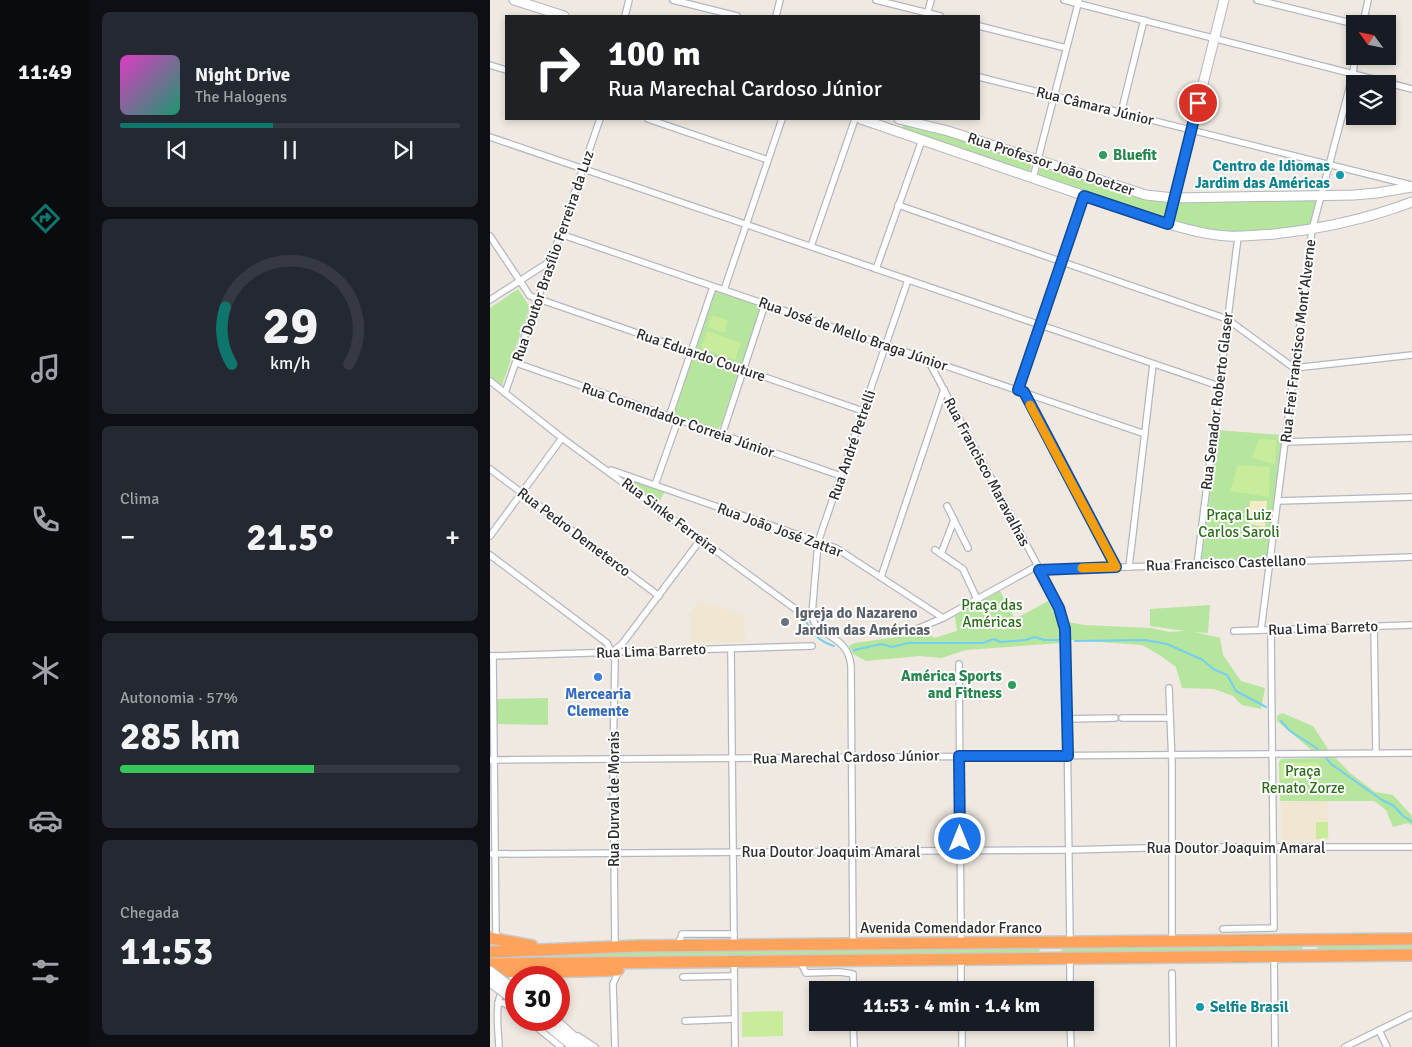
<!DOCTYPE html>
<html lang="pt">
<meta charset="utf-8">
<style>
body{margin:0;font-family:Signika,sans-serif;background:#242831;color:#f1f3f6;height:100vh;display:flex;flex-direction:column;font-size:19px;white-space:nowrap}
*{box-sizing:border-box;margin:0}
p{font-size:16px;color:#9ea1a6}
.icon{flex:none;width:28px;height:28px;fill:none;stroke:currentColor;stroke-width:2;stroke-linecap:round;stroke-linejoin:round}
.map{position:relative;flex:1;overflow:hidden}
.sheet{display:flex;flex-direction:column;gap:12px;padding:12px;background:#0d0f14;width:400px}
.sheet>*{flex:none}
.hud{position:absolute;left:15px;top:15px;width:475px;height:105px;border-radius:0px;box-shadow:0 2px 8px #0003;background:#202124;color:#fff;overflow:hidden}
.needle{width:32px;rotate:303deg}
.controls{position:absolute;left:856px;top:15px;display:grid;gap:10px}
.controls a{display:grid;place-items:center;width:50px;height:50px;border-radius:0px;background:#171b24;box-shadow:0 2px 8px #0003;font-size:25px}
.speed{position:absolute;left:15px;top:966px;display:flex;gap:10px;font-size:25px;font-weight:700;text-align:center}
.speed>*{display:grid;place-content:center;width:65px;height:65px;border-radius:50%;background:#171b24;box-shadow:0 2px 8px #0003;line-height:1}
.speed .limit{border:8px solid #d22;background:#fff;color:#111}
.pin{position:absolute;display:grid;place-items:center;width:42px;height:42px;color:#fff;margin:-21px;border:2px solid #fff;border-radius:50%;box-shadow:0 1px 5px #0007}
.me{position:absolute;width:55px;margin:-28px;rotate:0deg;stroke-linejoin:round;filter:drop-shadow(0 0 4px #0008)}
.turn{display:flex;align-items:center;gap:18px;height:105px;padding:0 20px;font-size:22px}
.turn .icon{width:65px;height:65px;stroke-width:2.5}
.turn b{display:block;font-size:35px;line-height:42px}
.big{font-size:38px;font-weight:700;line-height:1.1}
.sheet .tile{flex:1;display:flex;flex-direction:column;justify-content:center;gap:8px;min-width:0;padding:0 18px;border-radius:8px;background:#242831}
.sheet .dial{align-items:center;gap:0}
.dial svg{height:130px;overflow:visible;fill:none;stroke:#363941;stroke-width:7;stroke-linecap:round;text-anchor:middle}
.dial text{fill:#f1f3f6;stroke:none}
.song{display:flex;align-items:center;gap:15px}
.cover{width:60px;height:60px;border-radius:8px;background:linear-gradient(135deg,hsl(310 70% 55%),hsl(160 70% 35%))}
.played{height:5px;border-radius:2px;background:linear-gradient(90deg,#0f766e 45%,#363941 45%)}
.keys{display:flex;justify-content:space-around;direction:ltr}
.heat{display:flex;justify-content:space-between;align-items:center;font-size:28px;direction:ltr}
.charge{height:8px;border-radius:4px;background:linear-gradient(90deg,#34c759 57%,#363941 0)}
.trip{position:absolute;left:319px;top:981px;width:285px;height:50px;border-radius:0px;background:#171b24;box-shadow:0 2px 8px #0003;font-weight:700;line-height:50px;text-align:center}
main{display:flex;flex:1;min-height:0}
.dock{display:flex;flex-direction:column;width:90px;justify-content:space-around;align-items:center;background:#090b0e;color:#9ea1a6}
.dock .icon{width:35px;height:35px}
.dock .current{color:#0f766e}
.dock b{font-size:22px;color:#f1f3f6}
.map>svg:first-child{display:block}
</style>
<main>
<nav class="dock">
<b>11:49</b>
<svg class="icon current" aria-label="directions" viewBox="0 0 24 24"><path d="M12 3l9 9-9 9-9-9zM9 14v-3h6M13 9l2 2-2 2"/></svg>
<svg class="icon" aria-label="music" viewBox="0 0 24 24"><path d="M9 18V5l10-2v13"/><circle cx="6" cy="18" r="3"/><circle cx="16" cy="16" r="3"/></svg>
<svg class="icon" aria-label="phone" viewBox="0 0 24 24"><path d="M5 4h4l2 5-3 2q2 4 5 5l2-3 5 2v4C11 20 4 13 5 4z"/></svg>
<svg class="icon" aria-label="climate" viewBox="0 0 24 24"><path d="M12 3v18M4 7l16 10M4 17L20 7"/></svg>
<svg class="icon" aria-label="car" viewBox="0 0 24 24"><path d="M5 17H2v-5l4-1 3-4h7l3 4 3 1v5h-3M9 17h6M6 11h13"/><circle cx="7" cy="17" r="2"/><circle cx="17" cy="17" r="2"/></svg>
<svg class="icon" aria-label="filters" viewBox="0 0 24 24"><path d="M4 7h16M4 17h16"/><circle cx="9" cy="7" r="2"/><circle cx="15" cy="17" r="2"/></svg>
</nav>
<section class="sheet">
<div class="tile">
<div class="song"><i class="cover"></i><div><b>Night Drive</b><p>The Halogens</p></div></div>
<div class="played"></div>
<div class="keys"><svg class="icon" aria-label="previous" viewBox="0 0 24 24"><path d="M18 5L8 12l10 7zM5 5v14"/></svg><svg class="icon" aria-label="pause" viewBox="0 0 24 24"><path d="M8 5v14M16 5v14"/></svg><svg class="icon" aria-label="next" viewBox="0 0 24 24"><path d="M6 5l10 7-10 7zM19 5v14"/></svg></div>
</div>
<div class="tile dial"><svg viewBox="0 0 100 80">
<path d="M14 69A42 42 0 1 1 86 69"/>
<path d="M14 69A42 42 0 0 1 10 34" stroke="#0f766e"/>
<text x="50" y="56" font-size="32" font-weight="700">29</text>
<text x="50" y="72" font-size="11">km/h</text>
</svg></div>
<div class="tile"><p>Clima</p>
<div class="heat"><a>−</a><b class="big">21.5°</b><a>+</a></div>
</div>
<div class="tile"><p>Autonomia · 57%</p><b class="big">285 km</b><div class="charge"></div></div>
<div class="tile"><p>Chegada</p><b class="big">11:53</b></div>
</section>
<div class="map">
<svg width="922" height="1047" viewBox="0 0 922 1047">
<rect width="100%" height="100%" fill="#efe9e1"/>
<g fill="#f0e6d1">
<path d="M210 601 254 615 255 642 201 643V616L197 617Z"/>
<path d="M837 801 839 840 792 841 791 802Z"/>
</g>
<g fill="#b6e59e">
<path d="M414 123 542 161 540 172 412 129Z"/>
<path d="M551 165 670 201 679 202 674 218 548 175Z"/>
<path d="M826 199 820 226 769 232 733 233 682 222 688 203Z"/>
<path d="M28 289 40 307 12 385 0 376V308Z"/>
<path d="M224 291 271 306 251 366 205 350Z"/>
<path d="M206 356 246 370 248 373 231 425 227 430 184 415 183 413 201 359Z"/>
<path d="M728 430 792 435 778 560 712 559Z"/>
<path d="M140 480 175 491 168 505 138 484Z"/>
<path d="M510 591 525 619 558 601C567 616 569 627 571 643L476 650 451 658 429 656 376 661 363 654 359 646 364 643 415 636 435 630 444 638 467 631 465 616Z"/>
<path d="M720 605 718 633 705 632 730 638 733 655 751 681 775 688 771 709 752 705 743 696 724 689 692 688 686 667 671 656 652 645 581 640 578 622 594 625 661 628 679 632 695 631 660 626V609Z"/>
<path d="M58 698V725L6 724V699Z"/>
<path d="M792 713 823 726 840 752 860 773 885 792 903 795 922 816V826L918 823 903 827 896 810 884 801H790L789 762 791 759 831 758 787 721V716Z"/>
<path d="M922 943V952H826L827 950V944Z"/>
<path d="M812 944 813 950 811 952 570 953 573 948Z"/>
<path d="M552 946 549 951V955L0 960V956L120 951Z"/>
</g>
<path fill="#f3ecc5" d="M760 501H777L775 527 759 524Z"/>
<g fill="#c9ec9a">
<path d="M222 315 238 321 234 333 218 327Z"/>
<path d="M217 331 251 343 245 360 211 348Z"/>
<path d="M769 439 786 440 785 464 762 458Z"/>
<path d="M748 465 780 467 779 497 740 491Z"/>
<path d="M829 762V779H791V763Z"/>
<path d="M826 822H838V838L826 839Z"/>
<path d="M293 1011V1036L252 1037V1012Z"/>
</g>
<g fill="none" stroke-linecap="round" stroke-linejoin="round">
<g stroke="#75cff0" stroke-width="2">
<path d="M313 616C321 631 327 641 344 646"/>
<path d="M585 641 655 640 677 644 713 660 723 669 737 675 746 691 776 707"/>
<path d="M364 650 391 644 402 647 418 643H493L504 639 510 642 535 640 545 637 554 640H570"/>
<path d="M791 721 800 731 828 749"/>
<path d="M835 756 841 764 892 800 904 806 912 815 922 822"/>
</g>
<defs>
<g id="street">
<path d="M183 0 247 16"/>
<path d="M386 0 450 16"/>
<path d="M574 0 922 89"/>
<path d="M767 0 865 24"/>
<path d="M437 15 441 0"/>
<path d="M135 16 139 0"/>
<path d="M286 16 290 0"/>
<path d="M873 24 878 0"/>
<path d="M489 26 576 48"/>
<path d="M0 65 16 70"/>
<path d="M489 77 921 185"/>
<path d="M631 113 654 20"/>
<path d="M158 119 278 160"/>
<path d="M0 137 729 386"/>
<path d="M543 178 589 0"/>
<path d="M408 205 737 319 804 368 922 355"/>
<path d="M70 234 655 434"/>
<path d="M0 236 40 296 373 411"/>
<path d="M321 246 365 119"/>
<path d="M386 269 432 140"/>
<path d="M234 290 292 119"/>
<path d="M0 300 62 260"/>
<path d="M438 360 566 600 574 622 576 647 580 942"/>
<path d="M26 363 351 476"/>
<path d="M0 381 72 438 304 608 311 612 322 614C323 638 358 632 361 666L363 944"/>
<path d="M528 390 593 195"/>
<path d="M534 392 625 567"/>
<path d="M15 393 110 119"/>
<path d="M179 417 223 287"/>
<path d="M232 435 275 304"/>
<path d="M795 442 922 438"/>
<path d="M0 469 169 596"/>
<path d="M121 470 346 548 453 618"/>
<path d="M165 485 188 420"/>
<path d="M788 501 922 497"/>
<path d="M457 506 478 548"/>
<path d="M0 536 72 438"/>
<path d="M445 550 473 569 487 599"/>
<path d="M451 554 464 520"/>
<path d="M0 555 117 643 125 660 123 759 125 947"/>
<path d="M707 565 748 237"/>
<path d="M639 567 663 364"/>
<path d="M549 570 922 557"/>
<path d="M391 577 454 389"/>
<path d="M322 614 328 542 418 280"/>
<path d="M884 626 886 753"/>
<path d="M427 629 453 618 547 566"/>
<path d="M771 630 822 230 863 74 865 56"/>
<path d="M744 631 922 625"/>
<path d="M241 649 244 945"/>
<path d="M122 652 132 644 211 539"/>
<path d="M0 656 322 646"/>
<path d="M3 656 6 939"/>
<path d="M469 664 471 943"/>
<path d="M679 688 682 764V941"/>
<path d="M632 718H679"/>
<path d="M577 719 625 718"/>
<path d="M0 760 922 753"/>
<path d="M0 854 578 850 692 847H922"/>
<path d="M733 929 784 928 781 630"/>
<path d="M188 945 192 934H244"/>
<path d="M784 957 785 1047"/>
<path d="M580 959V990"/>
<path d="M471 960V990"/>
<path d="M310 961 316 973 350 972 363 974V990"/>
<path d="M244 962 245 1047"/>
<path d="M682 973 683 1047"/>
<path d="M193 977 244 976"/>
<path d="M8 1003H14L26 1011"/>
<path d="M38 1020 71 1047"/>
<path d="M195 1021 244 1019"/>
<path d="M363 1022 364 1047"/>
<path d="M472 1022V1047"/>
<path d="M580 1022 581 1047"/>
<path d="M889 1030 897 1047"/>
<path d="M88 1036 105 1047"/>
<path d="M9 1047C8 1022 0 984 31 975"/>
<path d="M125 1047 123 984 127 975 130 971"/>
<path d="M855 1047 922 1014"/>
</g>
<g id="secondary">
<path d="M24 0 74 16"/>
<path d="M371 119 671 222C693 228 715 235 738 236 753 237 769 235 784 234 832 229 877 219 922 202"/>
<path d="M409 119 458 131 656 195 684 198 864 195 887 193 922 187"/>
<path d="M678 224 734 0"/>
<path d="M51 1020 84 1047"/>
<path d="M65 1020 95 1047"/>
</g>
<g id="highway">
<path d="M0 938 42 946"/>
<path d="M0 952 147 946 922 939"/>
<path d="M0 964 922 955"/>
<path d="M7 971 52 972 128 970"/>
</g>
</defs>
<use href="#street" stroke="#b4b7c1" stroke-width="8"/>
<use href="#secondary" stroke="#b4b7c1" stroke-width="11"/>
<use href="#highway" stroke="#c9c9c9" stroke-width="14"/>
<use href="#street" stroke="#fff" stroke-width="5.5"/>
<use href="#secondary" stroke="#fff" stroke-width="9"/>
<use href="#highway" stroke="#ffa35c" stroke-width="11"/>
<defs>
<g id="secondary-bridge">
<path d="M0 971 26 991"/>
<path d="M0 982 26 1001"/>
</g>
</defs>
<use href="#secondary-bridge" stroke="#b4b7c1" stroke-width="11" stroke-linecap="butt"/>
<use href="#secondary-bridge" stroke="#fff" stroke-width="9"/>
</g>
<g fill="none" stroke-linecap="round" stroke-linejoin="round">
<defs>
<path id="route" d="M470 839 469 756H578L575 629 569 608 549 570 626 567 534 392 528 390 594 196 678 224 708 103"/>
</defs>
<use href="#route" stroke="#114b97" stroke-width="12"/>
<use href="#route" stroke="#1a73e8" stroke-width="9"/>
<path stroke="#f59e0b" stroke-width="9" d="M540 405 626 567 592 568"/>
</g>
<g fill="#2e9e5b" stroke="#fff" stroke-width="2">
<circle cx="613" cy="155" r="5"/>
<circle cx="522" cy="685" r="5"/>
</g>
<g fill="#0f9aa8" stroke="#fff" stroke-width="2">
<circle cx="850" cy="175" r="5"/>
<circle cx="710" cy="1007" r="5"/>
</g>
<circle fill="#6b7280" stroke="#fff" stroke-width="2" cx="295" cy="622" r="5"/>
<circle fill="#3f7fe0" stroke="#fff" stroke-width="2" cx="108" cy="677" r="5"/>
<g text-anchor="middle" stroke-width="4" stroke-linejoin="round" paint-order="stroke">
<g font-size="15" fill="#2e2e2e" stroke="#fff">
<text transform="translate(605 106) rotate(14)" y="5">Rua Câmara Júnior</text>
<text transform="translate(561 164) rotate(18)" y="5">Rua Professor João Doetzer</text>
<text transform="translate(63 256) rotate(-71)" y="5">Rua Doutor Brasílio Ferreira da Luz</text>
<text transform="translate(363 334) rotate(19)" y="5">Rua José de Mello Braga Júnior</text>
<text transform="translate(808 341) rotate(-83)" y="5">Rua Frei Francisco Mont'Alverne</text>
<text transform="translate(211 355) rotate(19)" y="5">Rua Eduardo Couture</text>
<text transform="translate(727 401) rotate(-83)" y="5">Rua Senador Roberto Glaser</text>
<text transform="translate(188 420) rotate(19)" y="5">Rua Comendador Correia Júnior</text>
<text transform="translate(362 445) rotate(-71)" y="5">Rua André Petrelli</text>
<text transform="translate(497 472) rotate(62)" y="5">Rua Francisco Maravalhas</text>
<text transform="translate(180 516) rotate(37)" y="5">Rua Sinke Ferreira</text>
<text transform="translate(290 530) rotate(20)" y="5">Rua João José Zattar</text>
<text transform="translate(84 532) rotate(37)" y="5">Rua Pedro Demeterco</text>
<text transform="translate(736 563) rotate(-2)" y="5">Rua Francisco Castellano</text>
<text transform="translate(833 628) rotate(-2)" y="5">Rua Lima Barreto</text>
<text transform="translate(161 651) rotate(-2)" y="5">Rua Lima Barreto</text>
<text transform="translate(356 757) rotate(-1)" y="5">Rua Marechal Cardoso Júnior</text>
<text transform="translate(124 799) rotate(-90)" y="5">Rua Durval de Morais</text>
<text x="746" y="853">Rua Doutor Joaquim Amaral</text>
<text x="341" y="857">Rua Doutor Joaquim Amaral</text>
<text x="461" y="933">Avenida Comendador Franco</text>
</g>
<g font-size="15" font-weight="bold" fill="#27864d" stroke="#fff" text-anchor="start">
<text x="623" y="160">Bluefit</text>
<text x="512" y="681" text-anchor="end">América Sports<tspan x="512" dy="17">and Fitness</tspan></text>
</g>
<g font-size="15" font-weight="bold" fill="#0d838f" stroke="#fff" text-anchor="end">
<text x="840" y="171">Centro de Idiomas<tspan x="840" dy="17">Jardim das Américas</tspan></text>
<text x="720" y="1012" text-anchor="start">Selfie Brasil</text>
</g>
<g font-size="15" fill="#2c6e1b" stroke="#fff">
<text x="749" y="520">Praça Luiz<tspan x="749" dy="17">Carlos Saroli</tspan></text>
<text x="502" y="610">Praça das<tspan x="502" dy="17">Américas</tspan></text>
<text x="813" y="776">Praça<tspan x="813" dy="17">Renato Zorze</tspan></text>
</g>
<g font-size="15" font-weight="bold" fill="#5b616d" stroke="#fff" text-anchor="start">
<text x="305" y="618">Igreja do Nazareno<tspan x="305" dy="17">Jardim das Américas</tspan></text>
</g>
<g font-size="15" font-weight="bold" fill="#366cbe" stroke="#fff">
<text x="108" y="699">Mercearia<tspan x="108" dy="17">Clemente</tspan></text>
</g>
</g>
</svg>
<div class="controls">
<a><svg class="needle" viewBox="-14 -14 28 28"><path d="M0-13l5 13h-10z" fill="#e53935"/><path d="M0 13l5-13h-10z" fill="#9ea1a6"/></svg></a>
<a><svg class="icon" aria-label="layers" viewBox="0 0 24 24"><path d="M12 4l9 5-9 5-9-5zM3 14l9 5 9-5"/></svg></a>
</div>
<div class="speed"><div class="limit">30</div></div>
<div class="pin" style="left:708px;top:103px;background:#d93025"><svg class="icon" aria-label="arrive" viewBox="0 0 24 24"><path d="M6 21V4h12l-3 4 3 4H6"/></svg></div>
<svg class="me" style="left:470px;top:839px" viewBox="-20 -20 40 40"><circle r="17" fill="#1a73e8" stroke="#fff" stroke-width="3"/><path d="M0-11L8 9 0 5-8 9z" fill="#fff"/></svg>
<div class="trip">11:53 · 4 min · 1.4 km</div>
<div class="hud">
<div class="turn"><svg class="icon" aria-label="right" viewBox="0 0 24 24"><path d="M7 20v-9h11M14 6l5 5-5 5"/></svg><div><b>100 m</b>Rua Marechal Cardoso Júnior</div></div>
</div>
</div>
</main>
